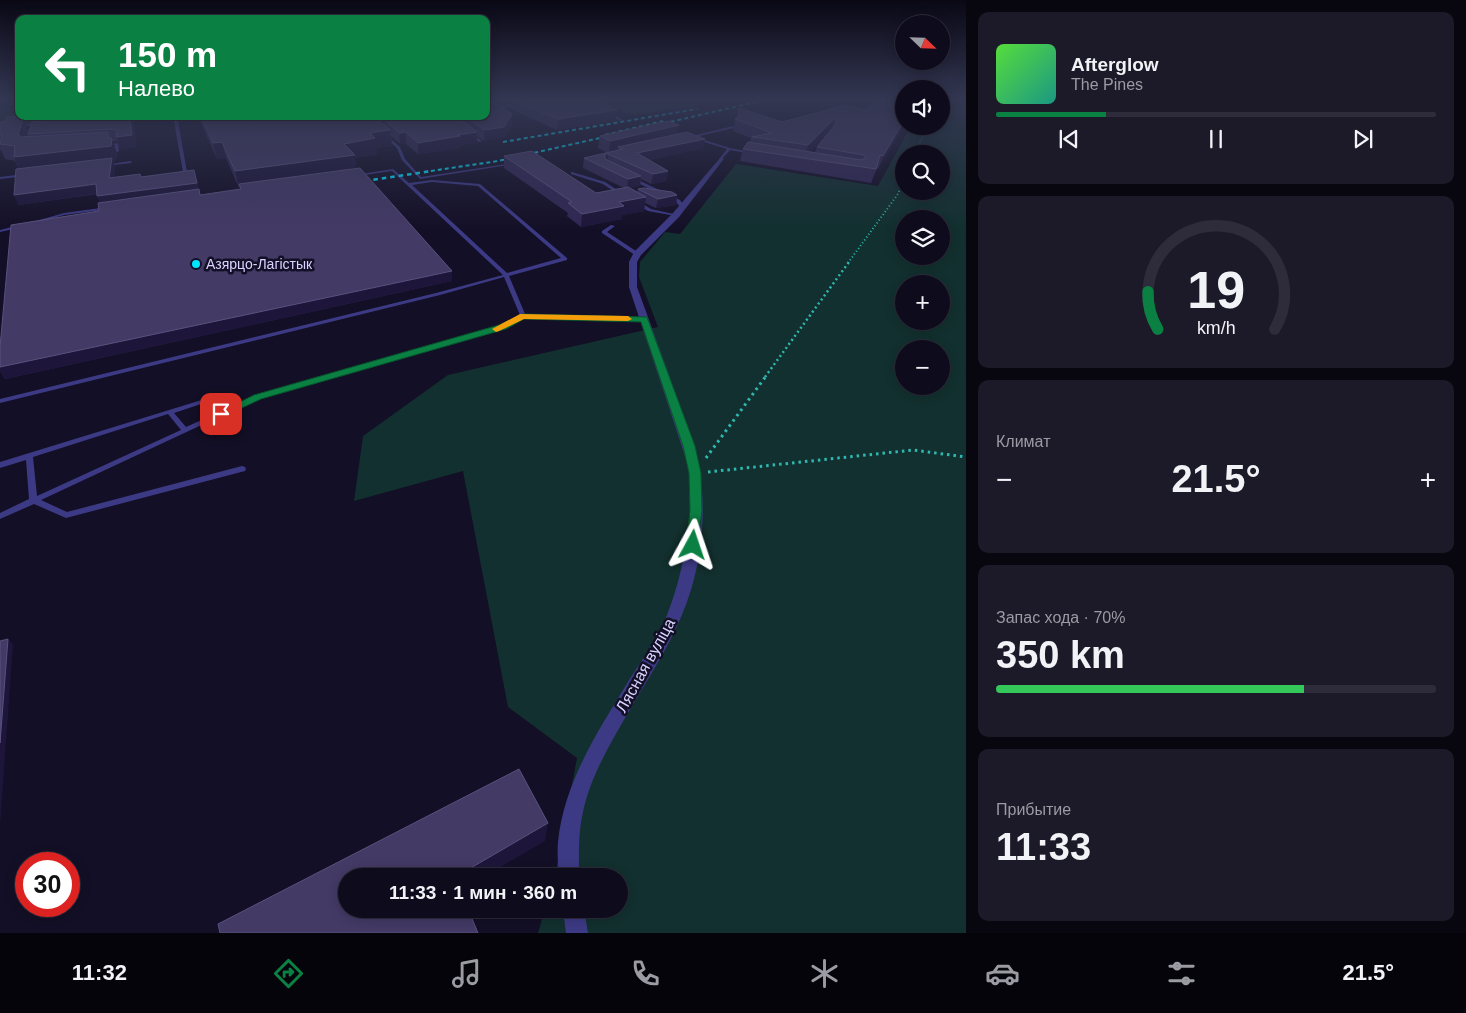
<!DOCTYPE html>
<html lang="ru">
<meta charset="utf-8">
<style>
body{margin:0;font-family:Arial,sans-serif;background:#1c1929;color:#f1f3f6;height:100vh;display:flex;flex-direction:column;font-size:19px;white-space:nowrap}
*{box-sizing:border-box;margin:0}
p{font-size:16px;color:#9b9ba3}
.icon{flex:none;width:28px;height:28px;fill:none;stroke:currentColor;stroke-width:2;stroke-linecap:round;stroke-linejoin:round}
.map{position:relative;flex:1;overflow:hidden}
.sheet{display:flex;flex-direction:column;gap:12px;padding:12px;background:#08060f;width:500px}
.sheet>*{flex:none}
.banner{position:absolute;left:15px;top:15px;width:475px;height:105px;border-radius:10px;box-shadow:0 2px 12px #0003,0 0 0 1px #2e2b3b;background:#0b8043;color:#fff;overflow:hidden}
.needle{width:32px;rotate:113deg}
.tools{position:absolute;left:895px;top:15px;display:grid;gap:10px}
.tools a{display:grid;place-items:center;width:55px;height:55px;border-radius:50%;background:#0e0b1c;box-shadow:0 2px 12px #0003,0 0 0 1px #2e2b3b;font-size:25px}
.speed{position:absolute;left:15px;top:852px;display:flex;gap:10px;font-size:25px;font-weight:700;text-align:center}
.speed>*{display:grid;place-content:center;width:65px;height:65px;border-radius:50%;background:#0e0b1c;box-shadow:0 2px 12px #0003,0 0 0 1px #2e2b3b;line-height:1}
.speed .limit{border:8px solid #d22;background:#fff;color:#111}
.pin{position:absolute;display:grid;place-items:center;width:42px;height:42px;color:#fff;margin:-21px;border-radius:10px;box-shadow:0 2px 8px #0006}
.me{position:absolute;width:55px;margin:-28px;rotate:5deg;stroke-linejoin:round;filter:drop-shadow(0 0 4px #0008)}
.turn{display:flex;align-items:center;gap:18px;height:105px;padding:0 20px;font-size:22px}
.turn .icon{width:65px;height:65px;stroke-width:2.5}
.turn b{display:block;font-size:35px;line-height:42px}
.big{font-size:38px;font-weight:600;line-height:1.1}
.sheet .card{flex:1;display:flex;flex-direction:column;justify-content:center;gap:8px;min-width:0;padding:0 18px;border-radius:10px;background:#1c1929}
.sheet .dial{align-items:center;gap:0}
.dial svg{height:130px;overflow:visible;fill:none;stroke:#2e2b3b;stroke-width:7;stroke-linecap:round;text-anchor:middle}
.dial text{fill:#f1f3f6;stroke:none}
.song{display:flex;align-items:center;gap:15px}
.cover{width:60px;height:60px;border-radius:8px;background:linear-gradient(135deg,hsl(110 70% 55%),hsl(170 70% 35%))}
.played{height:5px;border-radius:2px;background:linear-gradient(90deg,#0b8043 25%,#2e2b3b 25%)}
.keys{display:flex;justify-content:space-around;direction:ltr}
.heat{display:flex;justify-content:space-between;align-items:center;font-size:28px;direction:ltr}
.charge{height:8px;border-radius:4px;background:linear-gradient(90deg,#34c759 70%,#2e2b3b 0)}
.trip{position:absolute;left:338px;top:868px;width:290px;height:50px;border-radius:25px;background:#0e0b1c;box-shadow:0 2px 12px #0003,0 0 0 1px #2e2b3b;font-weight:600;line-height:50px;text-align:center}
.tab-bar{display:flex;height:80px;justify-content:space-around;align-items:center;background:#06040b;color:#9b9ba3}
.tab-bar .icon{width:35px;height:35px}
.tab-bar .current{color:#0b8043}
.tab-bar b{font-size:22px;color:#f1f3f6}
main{display:flex;flex:1;min-height:0}
.map>svg:first-child{display:block}
</style>
<main>
<div class="map">
<svg width="966" height="933" viewBox="0 0 966 933">
<rect width="100%" height="100%" fill="#130f26"/>
<g fill="#12302f" fill-rule="evenodd">
<path d="M0 100H19V116H81L0 126Z"/>
<path d="M598 100H733L635 115 625 113Z"/>
<path d="M941 100H966V933H538L545 909H619V876H555L577 758 508 707 463 471 354 501 363 436 448 375 658 327 639 277 640 262 665 232 680 234 736 164 878 186 911 126H941ZM904 154H941V191H904ZM904 219H941V256H904ZM904 284H941V321H904ZM904 349H941V386H904Z"/>
</g>
<g fill="none" stroke-linecap="round" stroke-linejoin="round">
<path stroke="#0c2248" stroke-width="2.5" d="M4 100 5 105 19 106"/>
<path stroke="#2fb8b0" stroke-width="1" stroke-dasharray="1 2" stroke-linecap="butt" d="M915 154 927 126"/>
<path stroke="#2fb8b0" stroke-width="2" stroke-dasharray="1 2.5" stroke-linecap="butt" d="M848 263 898 194 904 179"/>
<path stroke="#2fb8b0" stroke-width="2.5" stroke-dasharray="2 3" stroke-linecap="butt" d="M765 377 849 262"/>
<g stroke="#2fb8b0" stroke-width="3" stroke-dasharray="2.5 4" stroke-linecap="butt">
<path d="M706 458 766 376"/>
<path d="M708 472 913 450 966 457"/>
</g>
<g fill="#3d3a85" fill-rule="evenodd">
<path d="M522 103 521 105 486 110V108Z"/>
<path d="M606 111H608L623 120 620 121 606 113Z"/>
<path d="M135 116H145L123 120 121 119Z"/>
<path d="M173 116H177L187 172 185 173 183 172Z"/>
<path d="M41 122 40 124 0 129V127Z"/>
<path d="M733 126 734 128 695 137 730 148 752 152V154L730 150 721 160 719 159 727 149 694 139V137L686 139 684 138Z"/>
<path d="M468 132H470L482 141 479 142 468 134Z"/>
<path d="M383 134H385L400 147 405 159 421 177 513 163 515 164 420 179 402 160 397 148 383 136Z"/>
<path d="M118 143 119 151 117 152 115 151V145L105 146 103 145Z"/>
<path d="M130 161 132 162 131 163 106 166 104 165Z"/>
<path d="M393 169 409 183 432 180 480 184 567 258V260L509 276 525 314 644 317 647 319 644 321 524 318 504 328 259 398 41 500 67 512 242 466 245 467 246 469 245 471 66 518 34 504 0 519V513L29 499 26 460 0 468V462L218 395H222L223 396 222 397 174 413 186 427 255 396 500 326 520 315 504 277 440 295 0 403V399L436 293 503 275 392 171 357 176 355 175ZM432 182 478 186 561 258 507 273 412 185ZM168 414 181 430 37 496 33 457Z"/>
<path d="M572 172 605 182 625 195 621 196 603 184 571 174V172Z"/>
<path d="M25 174 27 175 26 176 0 179V177Z"/>
<path d="M632 178H634L680 200 685 207 681 208 676 202 632 180Z"/>
<path d="M634 201H638L651 209 678 215 676 216 648 211 634 203Z"/>
<path d="M108 207 110 208V209L64 215 31 224 29 223 64 213Z"/>
<path d="M20 225 22 226V227L0 232V230Z"/>
<path d="M611 225 615 226 607 232 639 253V255H635L602 233V231Z"/>
</g>
<g fill="#3d3a85" fill-rule="evenodd">
<path d="M721 157 724 159 723 160 679 217 641 255 637 262V287L695 446C709 502 704 564 681 617 668 648 649 677 632 706 613 739 591 774 583 812 578 834 579 854 579 876H559C558 865 557 853 558 842 564 781 600 728 631 677 644 657 658 637 667 615 677 590 683 564 687 538 691 513 692 487 687 462L629 287V262L634 252 673 213Z"/>
<path d="M563 909H584L588 933H566Z"/>
</g>
<g stroke="#00e5ff" stroke-width="2" stroke-dasharray="4 3" stroke-linecap="butt">
<path d="M657 125 764 100"/>
<path d="M605 135 663 121"/>
<path d="M503 142 697 109"/>
<path d="M424 172 498 161 613 135"/>
</g>
<path stroke="#00e5ff" stroke-width="2.5" stroke-dasharray="4.5 4" stroke-linecap="butt" d="M365 181 432 171"/>
</g>
<g fill="#312854" fill-rule="evenodd">
<path d="M511 100H597L617 110 615 121 557 130 511 109Z"/>
<path d="M904 100V113L898 123 902 124 898 136 878 169 877 168 871 183 740 161 743 149 750 142 751 138 733 131 735 119 737 118 739 108 782 122 867 110ZM831 130 817 147 815 152H810Z"/>
<path d="M512 114V125L504 138 484 141 477 136V143L460 145V148L418 154 406 144H400L391 136 392 146 376 148 377 154 355 158 356 169 452 281 5 379 0 371V347L99 211 100 202 97 194 18 205 19 169 15 161 5 159 1 150H0V122L5 121 19 116H22L28 132 85 116H132L134 123 136 147 120 149 118 142 113 141 117 154 116 161H113L115 167 114 178 141 177 194 170 200 195 240 189V188H239L226 158 217 159 198 116H377V118L384 124V119L380 116H486Z"/>
<path d="M678 134 705 139 703 148 649 160 668 171 666 181 651 184 641 179 640 186 630 188 637 192 638 189 677 195 676 205 656 208 645 203 644 211 622 215V219L581 227 567 216 568 213 504 168V156L596 193 624 188 583 168 584 158 608 153 598 148 600 136Z"/>
</g>
<g fill="#1d163a">
<path d="M904 109V113L890 134 895 122Z"/>
<path d="M617 110 615 121 557 130 558 119Z"/>
<path d="M512 114V125L504 138 484 141V130Z"/>
<path d="M22 116 29 134H28V136L24 148 18 134 20 120Z"/>
<path d="M130 116H132L134 123 136 147 120 149 116 137Z"/>
<path d="M835 118 831 130 804 158 808 145Z"/>
<path d="M902 124 898 136 878 169 883 156Z"/>
<path d="M679 125 677 137 618 147 617 151 609 153 610 141Z"/>
<path d="M390 130 392 146 376 148 377 154 355 158 357 172 239 184 240 188H239L235 171 344 144 370 133Z"/>
<path d="M108 132 111 142 112 139 117 154 116 161H113L115 167 113 188 109 178 21 173 14 157 108 137Z"/>
<path d="M406 132V144H400L399 133Z"/>
<path d="M477 132V143L460 145V148L418 154V143L457 135Z"/>
<path d="M705 139 703 148 636 163 637 153Z"/>
<path d="M222 142 226 158 217 159 213 143Z"/>
<path d="M605 154H608L607 163 604 164Z"/>
<path d="M668 171 666 181 651 184 653 174Z"/>
<path d="M641 176 640 186 627 189 628 179Z"/>
<path d="M197 183 200 193 101 206 97 196Z"/>
<path d="M96 184 100 193 18 205 14 195Z"/>
<path d="M677 195 676 205 656 208 658 199Z"/>
<path d="M646 197 644 211 622 215V219L581 227 582 214 619 202Z"/>
<path d="M452 271V281L5 379 0 371V367Z"/>
<path d="M8 639 13 645 0 825V743Z"/>
<path d="M548 823 545 841 485 876H457Z"/>
</g>
<g fill="#433a66" stroke="#5a527e">
<path d="M514 100H597L617 110 558 119Z"/>
<path d="M875 100H904V109L895 122 902 124 883 156 880 155 876 169 743 149 748 142 861 160 866 158 864 155 817 147 837 123 835 118 808 145 752 137 772 133 735 119 738 117 739 108 782 122 846 105 867 110Z"/>
<path d="M492 101 512 114 504 127 484 130 465 116H486V102Z"/>
<path d="M19 116H22L20 120H23L18 134 21 137 108 132V137L112 139 111 146 14 157 15 146 0 144V141L3 134 0 135V122L5 121 7 117Z"/>
<path d="M85 116H130L132 135 116 137 117 131 113 129 28 134 32 122Z"/>
<path d="M201 116H375L390 130 370 133 375 138 344 144 355 155 235 171 222 142 213 143Z"/>
<path d="M387 116H455L477 132 457 135 460 136 418 143 406 132 399 133 384 119Z"/>
<path d="M668 121 679 125 610 141 600 136Z"/>
<path d="M687 132 705 139 637 153 668 171 653 174 608 154H605V159L641 176 628 179 584 158 623 149 618 147Z"/>
<path d="M532 151 596 193 628 187 646 197 619 202 624 206 582 214 568 203 572 202 504 156Z"/>
<path d="M112 158 109 178 140 174 141 177 194 170 197 183 97 196 96 184 14 195 16 169Z"/>
<path d="M360 168 452 271 0 367V347L11 225 99 211 98 203 199 189 200 195 241 189 239 184Z"/>
<path d="M644 188 672 192 677 195 658 199 638 189Z"/>
<path d="M8 639 0 743V641Z"/>
<path d="M519 769 548 823 457 876H346V909H468L478 933H220L218 924Z"/>
</g>
<linearGradient id="sky" x2="0" y2="1"><stop stop-color="#0a0815"/><stop offset="0.43" stop-color="#333752"/><stop offset="1" stop-color="#333752" stop-opacity="0"/></linearGradient>
<rect width="966" height="230" fill="url(#sky)"/>
<path fill="#0b8043" stroke="#07532c" d="M523 314 647 317 695 446 701 473 702 511 697 548H688L686 545 690 511 689 473 683 446 641 322 524 319 506 329 261 399 225 416 221 417 216 414 254 395 499 325Z"/>
<path fill="#f59e0b" d="M520 314 628 316 632 319 628 321 524 319 499 331 496 332 492 329Z"/>
<circle fill="#00e5ff" stroke="#130f26" stroke-width="2" cx="196" cy="264" r="5"/>
<g text-anchor="middle" stroke-width="5" stroke-linejoin="round" paint-order="stroke">
<g font-size="14" fill="#d9d4ff" stroke="#130f26" text-anchor="start">
<text x="206" y="269">Азярцо-Лагістык</text>
</g>
<g font-size="16" fill="#d9d4ff" stroke="#130f26">
<text transform="translate(645 665) rotate(-61)" y="6">Лясная вуліца</text>
</g>
</g>
</svg>
<div class="tools">
<a><svg class="needle" viewBox="-14 -14 28 28"><path d="M0-13l5 13h-10z" fill="#e53935"/><path d="M0 13l5-13h-10z" fill="#9b9ba3"/></svg></a>
<a><svg class="icon" aria-label="sound" viewBox="0 0 24 24"><path d="M4 9h4l5-4v14l-5-4H4zM17 9q2 3 0 6"/></svg></a>
<a><svg class="icon" aria-label="search" viewBox="0 0 24 24"><circle cx="10" cy="10" r="6"/><path d="M15 15l6 6"/></svg></a>
<a><svg class="icon" aria-label="layers" viewBox="0 0 24 24"><path d="M12 4l9 5-9 5-9-5zM3 14l9 5 9-5"/></svg></a>
<a>+</a>
<a>−</a>
</div>
<div class="speed"><div class="limit">30</div></div>
<div class="pin" style="left:221px;top:414px;background:#d93025"><svg class="icon" aria-label="arrive" viewBox="0 0 24 24"><path d="M6 21V4h12l-3 4 3 4H6"/></svg></div>
<svg class="me" style="left:693px;top:545px" viewBox="-20 -20 40 40"><path d="M0-17L14 15 0 8-14 15z" fill="#0b8043" stroke="#fff" stroke-width="4"/></svg>
<div class="trip">11:33 · 1 мин · 360 m</div>
<div class="banner">
<div class="turn"><svg class="icon" aria-label="left" viewBox="0 0 24 24"><path d="M17 20v-9H6M10 6l-5 5 5 5"/></svg><div><b>150 m</b>Налево</div></div>
</div>
</div>
<section class="sheet">
<div class="card">
<div class="song"><i class="cover"></i><div><b>Afterglow</b><p>The Pines</p></div></div>
<div class="played"></div>
<div class="keys"><svg class="icon" aria-label="previous" viewBox="0 0 24 24"><path d="M18 5L8 12l10 7zM5 5v14"/></svg><svg class="icon" aria-label="pause" viewBox="0 0 24 24"><path d="M8 5v14M16 5v14"/></svg><svg class="icon" aria-label="next" viewBox="0 0 24 24"><path d="M6 5l10 7-10 7zM19 5v14"/></svg></div>
</div>
<div class="card dial"><svg viewBox="0 0 100 80">
<path d="M14 69A42 42 0 1 1 86 69"/>
<path d="M14 69A42 42 0 0 1 8 46" stroke="#0b8043"/>
<text x="50" y="56" font-size="32" font-weight="700">19</text>
<text x="50" y="72" font-size="11">km/h</text>
</svg></div>
<div class="card"><p>Климат</p>
<div class="heat"><a>−</a><b class="big">21.5°</b><a>+</a></div>
</div>
<div class="card"><p>Запас хода · 70%</p><b class="big">350 km</b><div class="charge"></div></div>
<div class="card"><p>Прибытие</p><b class="big">11:33</b></div>
</section>
</main>
<nav class="tab-bar">
<b>11:32</b>
<svg class="icon current" aria-label="directions" viewBox="0 0 24 24"><path d="M12 3l9 9-9 9-9-9zM9 14v-3h6M13 9l2 2-2 2"/></svg>
<svg class="icon" aria-label="music" viewBox="0 0 24 24"><path d="M9 18V5l10-2v13"/><circle cx="6" cy="18" r="3"/><circle cx="16" cy="16" r="3"/></svg>
<svg class="icon" aria-label="phone" viewBox="0 0 24 24"><path d="M5 4h4l2 5-3 2q2 4 5 5l2-3 5 2v4C11 20 4 13 5 4z"/></svg>
<svg class="icon" aria-label="climate" viewBox="0 0 24 24"><path d="M12 3v18M4 7l16 10M4 17L20 7"/></svg>
<svg class="icon" aria-label="car" viewBox="0 0 24 24"><path d="M5 17H2v-5l4-1 3-4h7l3 4 3 1v5h-3M9 17h6M6 11h13"/><circle cx="7" cy="17" r="2"/><circle cx="17" cy="17" r="2"/></svg>
<svg class="icon" aria-label="filters" viewBox="0 0 24 24"><path d="M4 7h16M4 17h16"/><circle cx="9" cy="7" r="2"/><circle cx="15" cy="17" r="2"/></svg>
<b>21.5°</b>
</nav>
